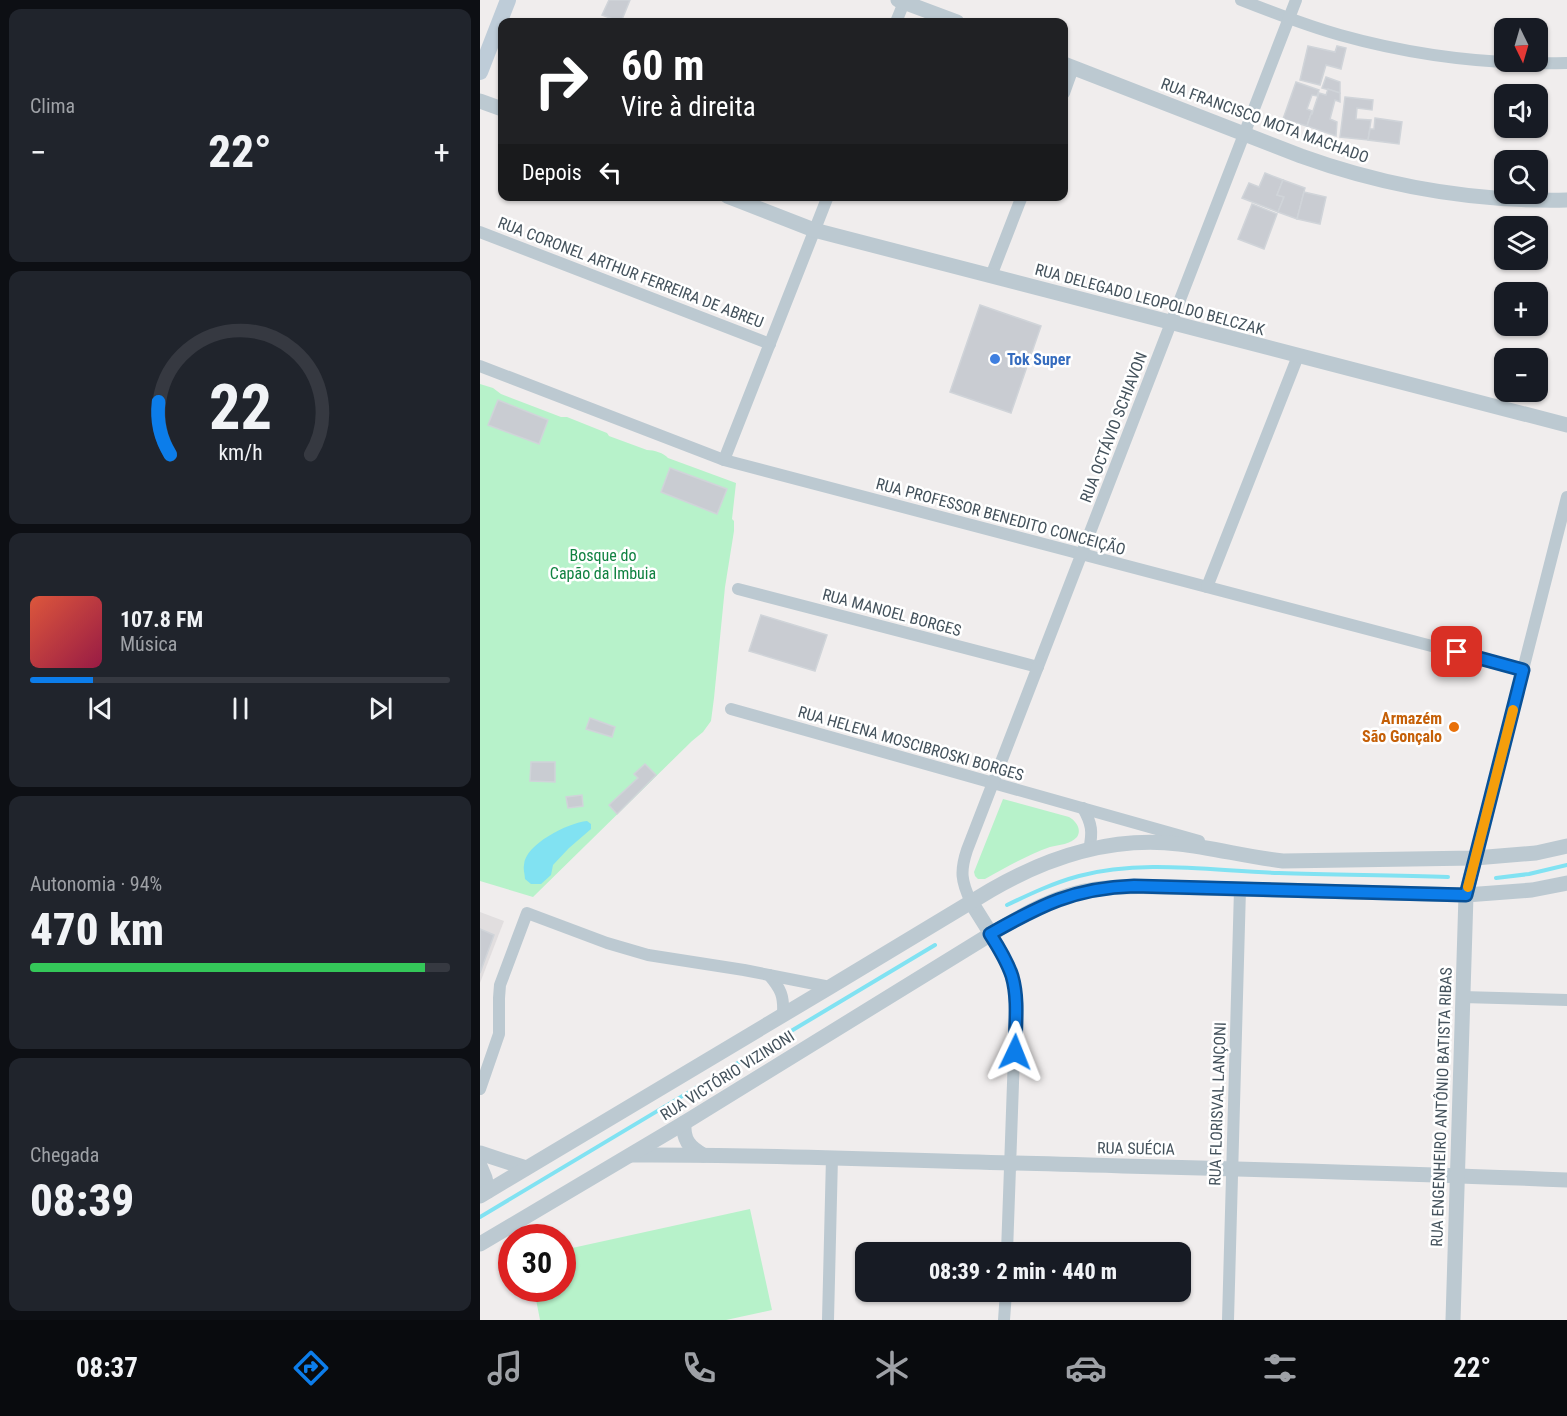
<!DOCTYPE html>
<html lang="pt">
<meta charset="utf-8">
<style>
body{margin:0;font-family:"Roboto Condensed",sans-serif;background:#20242c;color:#f1f3f6;height:100vh;display:flex;flex-direction:column;font-size:22px;white-space:nowrap}
*{box-sizing:border-box;margin:0}
p{font-size:20px;color:#9ea1a6}
.icon{flex:none;width:33px;height:33px;fill:none;stroke:currentColor;stroke-width:2;stroke-linecap:round;stroke-linejoin:round}
.map{position:relative;flex:1;overflow:hidden}
.panel{display:flex;flex-direction:column;gap:9px;padding:9px;background:#0d0f14;width:480px}
.panel>*{flex:none}
.top-card{position:absolute;left:18px;top:18px;width:570px;height:183px;border-radius:12px;box-shadow:0 2px 4px #0004;background:#202124;color:#fff;overflow:hidden}
.needle{width:39px;rotate:175deg}
.tools{position:absolute;left:1014px;top:18px;display:grid;gap:12px}
.tools a{display:grid;place-items:center;width:54px;height:54px;border-radius:12px;background:#171b24;box-shadow:0 2px 4px #0004;font-size:30px}
.speed{position:absolute;left:18px;top:1224px;display:flex;gap:12px;font-size:30px;font-weight:700;text-align:center}
.speed>*{display:grid;place-content:center;width:78px;height:78px;border-radius:50%;background:#171b24;box-shadow:0 2px 4px #0004;line-height:1}
.speed .limit{border:9px solid #d22;background:#fff;color:#111}
.pin{position:absolute;display:grid;place-items:center;width:51px;height:51px;color:#fff;margin:-26px;border-radius:12px;box-shadow:0 3px 9px #0006}
.me{position:absolute;width:66px;margin:-33px;rotate:2deg;stroke-linejoin:round;filter:drop-shadow(0 0 4px #0008)}
.turn{display:flex;align-items:center;gap:21px;height:126px;padding:0 24px;font-size:27px}
.turn .icon{width:78px;height:78px;stroke-width:2.5}
.turn b{display:block;font-size:42px;line-height:51px}
.then{display:flex;align-items:center;height:57px;padding:0 24px;background:#0003;gap:12px;font-size:22px}
.big{font-size:45px;font-weight:800;line-height:1.1}
.panel .card{flex:1;display:flex;flex-direction:column;justify-content:center;gap:9px;min-width:0;padding:0 21px;border-radius:12px;background:#20242c}
.panel .dial{align-items:center;gap:0}
.dial svg{height:156px;overflow:visible;fill:none;stroke:#363941;stroke-width:7;stroke-linecap:round;text-anchor:middle}
.dial text{fill:#f1f3f6;stroke:none}
.song{display:flex;align-items:center;gap:18px}
.cover{width:72px;height:72px;border-radius:9px;background:linear-gradient(135deg,hsl(10 70% 55%),hsl(340 70% 35%))}
.played{height:6px;border-radius:3px;background:linear-gradient(90deg,#0c7dea 15%,#363941 15%)}
.keys{display:flex;justify-content:space-around;direction:ltr}
.heat{display:flex;justify-content:space-between;align-items:center;font-size:33px;direction:ltr}
.charge{height:9px;border-radius:4px;background:linear-gradient(90deg,#34c759 94%,#363941 0)}
.trip{position:absolute;left:375px;top:1242px;width:336px;height:60px;border-radius:12px;background:#171b24;box-shadow:0 2px 4px #0004;font-weight:800;line-height:60px;text-align:center}
.menu{display:flex;height:96px;justify-content:space-around;align-items:center;background:#090b0e;color:#9ea1a6}
.menu .icon{width:42px;height:42px}
.menu .selected{color:#0c7dea}
.menu b{font-size:27px;color:#f1f3f6}
main{display:flex;flex:1;min-height:0}
.map>svg:first-child{display:block}
</style>
<main>
<section class="panel">
<div class="card"><p>Clima</p>
<div class="heat"><a>−</a><b class="big">22°</b><a>+</a></div>
</div>
<div class="card dial"><svg viewBox="0 0 100 80">
<path d="M14 69A42 42 0 1 1 86 69"/>
<path d="M14 69A42 42 0 0 1 8 42" stroke="#0c7dea"/>
<text x="50" y="56" font-size="32" font-weight="700">22</text>
<text x="50" y="72" font-size="11">km/h</text>
</svg></div>
<div class="card">
<div class="song"><i class="cover"></i><div><b>107.8 FM</b><p>Música</p></div></div>
<div class="played"></div>
<div class="keys"><svg class="icon" aria-label="previous" viewBox="0 0 24 24"><path d="M18 5L8 12l10 7zM5 5v14"/></svg><svg class="icon" aria-label="pause" viewBox="0 0 24 24"><path d="M8 5v14M16 5v14"/></svg><svg class="icon" aria-label="next" viewBox="0 0 24 24"><path d="M6 5l10 7-10 7zM19 5v14"/></svg></div>
</div>
<div class="card"><p>Autonomia · 94%</p><b class="big">470 km</b><div class="charge"></div></div>
<div class="card"><p>Chegada</p><b class="big">08:39</b></div>
</section>
<div class="map">
<svg width="1087" height="1320" viewBox="0 0 1087 1320">
<rect width="100%" height="100%" fill="#f0eded"/>
<path fill="#e1dedf" d="M0 912 24 921 0 983Z"/>
<g fill="#b7f2ca">
<path d="M0 384 13 388 21 394 81 417H87L127 433 129 436 167 450C174 450 184 453 188 458L256 483 252 519 254 521V531L245 587 234 698 231 721 223 732 212 741 53 897 0 881Z"/>
<path d="M523 799 589 817C596 821 602 829 597 837 591 844 579 845 570 847 547 855 527 867 505 879H498L495 876 494 872Z"/>
<path d="M270 1209 292 1310 246 1320H60L54 1289 82 1288 83 1250Z"/>
</g>
<path fill="#81e2f2" d="M107 821 111 824V829L89 848 73 865 71 875 61 884H51L45 879C45 875 43 869 44 865 45 844 88 823 107 821Z"/>
<g fill="none" stroke-linecap="round" stroke-linejoin="round">
<g stroke="#81e2f2" stroke-width="4">
<path d="M1016 878 1049 874 1087 865"/>
<path d="M527 905C550 894 573 883 599 876 662 859 734 871 799 873 856 875 912 875 968 877"/>
<path d="M0 1217 455 945"/>
</g>
</g>
<g fill="#c9ccd2" stroke="#d0d4d9" stroke-width="1.5">
<path d="M129 0H150L141 22 122 15Z"/>
<path d="M828 46 855 52 857 46 866 48 861 69 846 65 840 85 820 80Z"/>
<path d="M846 77 860 82V93L842 88Z"/>
<path d="M816 82 839 90 837 96 832 95 827 109 832 111 827 126 803 119Z"/>
<path d="M848 89 860 93V102L855 100 850 119 857 122 856 136 827 126 831 114H832L839 93 846 95Z"/>
<path d="M865 97 893 100 892 110 877 108 876 119 891 120 888 140 860 137Z"/>
<path d="M895 118 922 122 919 144 888 140 890 129H894Z"/>
<path d="M785 173 803 180 797 195 804 197 798 212 762 198 769 183 779 187Z"/>
<path d="M803 180 825 188 817 219 798 212 804 197 797 195Z"/>
<path d="M824 192 846 197 840 224 817 219Z"/>
<path d="M772 204 797 214 784 249 758 239Z"/>
<path d="M500 305 561 326 531 413 470 392Z"/>
<path d="M18 400 68 420 59 444 8 425Z"/>
<path d="M190 468 247 489 237 514 181 492Z"/>
<path d="M281 615 347 635 335 671 269 651Z"/>
<path d="M110 718 135 727 132 737 106 729Z"/>
<path d="M51 762H75V782L50 781Z"/>
<path d="M165 764 176 775 137 814 129 805 158 778 154 774Z"/>
<path d="M102 795 103 806 88 808 86 797Z"/>
<path d="M0 929 14 935 0 973Z"/>
</g>
<g fill="none" stroke-linecap="round" stroke-linejoin="round">
<g stroke="#bcc9d1" stroke-width="12">
<path d="M761 0C794 13 827 26 860 35 935 56 1010 65 1087 63"/>
<path d="M416 22 425 0"/>
<path d="M584 93 593 68"/>
<path d="M0 232 290 344"/>
<path d="M511 276 542 196"/>
<path d="M0 366 244 460 1043 670"/>
<path d="M244 460 348 196"/>
<path d="M727 587 818 356"/>
<path d="M258 589 558 667"/>
<path d="M251 709 719 841"/>
<path d="M603 808C612 824 613 832 609 850"/>
<path d="M995 858 1087 497"/>
<path d="M491 902C481 881 480 871 487 850L816 0"/>
<path d="M511 934C523 955 533 974 536 999L527 1252"/>
<path d="M289 975C301 989 304 996 303 1014"/>
<path d="M982 997 1087 1000"/>
<path d="M0 1089 19 1034V998L20 985 47 913 127 943 168 955 264 970 350 987"/>
<path d="M348 1320 352 1157"/>
<path d="M524 1320 526 1292"/>
<path d="M748 1320 760 889"/>
</g>
<g stroke="#bcc9d1" stroke-width="15">
<path d="M418 0 477 22"/>
<path d="M584 64 821 156C907 187 996 202 1087 200"/>
<path d="M0 101 22 109"/>
<path d="M247 196 334 230 1087 425"/>
<path d="M491 902 511 934"/>
<path d="M204 1123C203 1140 209 1147 223 1155"/>
<path d="M0 1153 46 1168"/>
<path d="M151 1155C278 1154 405 1160 532 1163 717 1168 902 1172 1087 1180"/>
<path d="M0 1166 5 1178 8 1191"/>
<path d="M0 1196 350 987 511 890C568 857 632 836 699 844 734 848 768 857 803 861L995 858 1056 853 1087 846"/>
<path d="M0 1244 204 1123 511 934C544 914 578 894 617 889 638 886 660 886 682 887L986 895 1052 890 1087 883"/>
<path d="M973 1320 986 895 995 858"/>
</g>
<path stroke="#beccd8" stroke-width="16" d="M0 72 28 0"/>
</g>
<g fill="none" stroke-linecap="round" stroke-linejoin="round">
<defs>
<path id="route" d="M535 1052C535 1027 539 1000 532 976 527 961 519 948 510 934 561 905 594 888 654 886L986 895 1043 670 977 652"/>
</defs>
<use href="#route" stroke="#085198" stroke-width="15"/>
<use href="#route" stroke="#0c7dea" stroke-width="10"/>
<path stroke="#f59e0b" stroke-width="10" d="M988 887 1033 710"/>
</g>
<circle fill="#3f7fe0" stroke="#fff" stroke-width="2" cx="515" cy="359" r="6"/>
<circle fill="#e8710a" stroke="#fff" stroke-width="2" cx="974" cy="727" r="6"/>
<g text-anchor="middle" stroke-width="5" stroke-linejoin="round" paint-order="stroke">
<g font-size="16" fill="#44525c" stroke="#fff">
<text transform="translate(785 120) rotate(20)" y="6">RUA FRANCISCO MOTA MACHADO</text>
<text transform="translate(151 272) rotate(21)" y="6">RUA CORONEL ARTHUR FERREIRA DE ABREU</text>
<text transform="translate(670 299) rotate(15)" y="6">RUA DELEGADO LEOPOLDO BELCZAK</text>
<text transform="translate(633 427) rotate(-69)" y="6">RUA OCTÁVIO SCHIAVON</text>
<text transform="translate(521 516) rotate(15)" y="6">RUA PROFESSOR BENEDITO CONCEIÇÃO</text>
<text transform="translate(412 612) rotate(15)" y="6">RUA MANOEL BORGES</text>
<text transform="translate(431 743) rotate(16)" y="6">RUA HELENA MOSCIBROSKI BORGES</text>
<text transform="translate(247 1075) rotate(-32)" y="6">RUA VICTÓRIO VIZINONI</text>
<text transform="translate(737 1104) rotate(-88)" y="6">RUA FLORISVAL LANÇONI</text>
<text transform="translate(961 1107) rotate(-88)" y="6">RUA ENGENHEIRO ANTÔNIO BATISTA RIBAS</text>
<text transform="translate(656 1148) rotate(1)" y="6">RUA SUÉCIA</text>
</g>
<g font-size="16" font-weight="bold" fill="#366cbe" stroke="#fff" text-anchor="start">
<text x="527" y="365">Tok Super</text>
</g>
<g font-size="16" fill="#108241" stroke="#fff">
<text x="123" y="561">Bosque do<tspan x="123" dy="18">Capão da Imbuia</tspan></text>
</g>
<g font-size="16" font-weight="bold" fill="#c56008" stroke="#fff" text-anchor="end">
<text x="962" y="724">Armazém<tspan x="962" dy="18">São Gonçalo</tspan></text>
</g>
</g>
</svg>
<div class="tools">
<a><svg class="needle" viewBox="-14 -14 28 28"><path d="M0-13l5 13h-10z" fill="#e53935"/><path d="M0 13l5-13h-10z" fill="#9ea1a6"/></svg></a>
<a><svg class="icon" aria-label="sound" viewBox="0 0 24 24"><path d="M4 9h4l5-4v14l-5-4H4zM17 9q2 3 0 6"/></svg></a>
<a><svg class="icon" aria-label="search" viewBox="0 0 24 24"><circle cx="10" cy="10" r="6"/><path d="M15 15l6 6"/></svg></a>
<a><svg class="icon" aria-label="layers" viewBox="0 0 24 24"><path d="M12 4l9 5-9 5-9-5zM3 14l9 5 9-5"/></svg></a>
<a>+</a>
<a>−</a>
</div>
<div class="speed"><div class="limit">30</div></div>
<div class="pin" style="left:977px;top:652px;background:#d93025"><svg class="icon" aria-label="arrive" viewBox="0 0 24 24"><path d="M6 21V4h12l-3 4 3 4H6"/></svg></div>
<svg class="me" style="left:535px;top:1052px" viewBox="-20 -20 40 40"><path d="M0-17L14 15 0 8-14 15z" fill="#0c7dea" stroke="#fff" stroke-width="4"/></svg>
<div class="trip">08:39 · 2 min · 440 m</div>
<div class="top-card">
<div class="turn"><svg class="icon" aria-label="right" viewBox="0 0 24 24"><path d="M7 20v-9h11M14 6l5 5-5 5"/></svg><div><b>60 m</b>Vire à direita</div></div>
<div class="then">Depois<svg class="icon" aria-label="left" viewBox="0 0 24 24"><path d="M17 20v-9H6M10 6l-5 5 5 5"/></svg></div>
</div>
</div>
</main>
<nav class="menu">
<b>08:37</b>
<svg class="icon selected" aria-label="directions" viewBox="0 0 24 24"><path d="M12 3l9 9-9 9-9-9zM9 14v-3h6M13 9l2 2-2 2"/></svg>
<svg class="icon" aria-label="music" viewBox="0 0 24 24"><path d="M9 18V5l10-2v13"/><circle cx="6" cy="18" r="3"/><circle cx="16" cy="16" r="3"/></svg>
<svg class="icon" aria-label="phone" viewBox="0 0 24 24"><path d="M5 4h4l2 5-3 2q2 4 5 5l2-3 5 2v4C11 20 4 13 5 4z"/></svg>
<svg class="icon" aria-label="climate" viewBox="0 0 24 24"><path d="M12 3v18M4 7l16 10M4 17L20 7"/></svg>
<svg class="icon" aria-label="car" viewBox="0 0 24 24"><path d="M5 17H2v-5l4-1 3-4h7l3 4 3 1v5h-3M9 17h6M6 11h13"/><circle cx="7" cy="17" r="2"/><circle cx="17" cy="17" r="2"/></svg>
<svg class="icon" aria-label="filters" viewBox="0 0 24 24"><path d="M4 7h16M4 17h16"/><circle cx="9" cy="7" r="2"/><circle cx="15" cy="17" r="2"/></svg>
<b>22°</b>
</nav>
